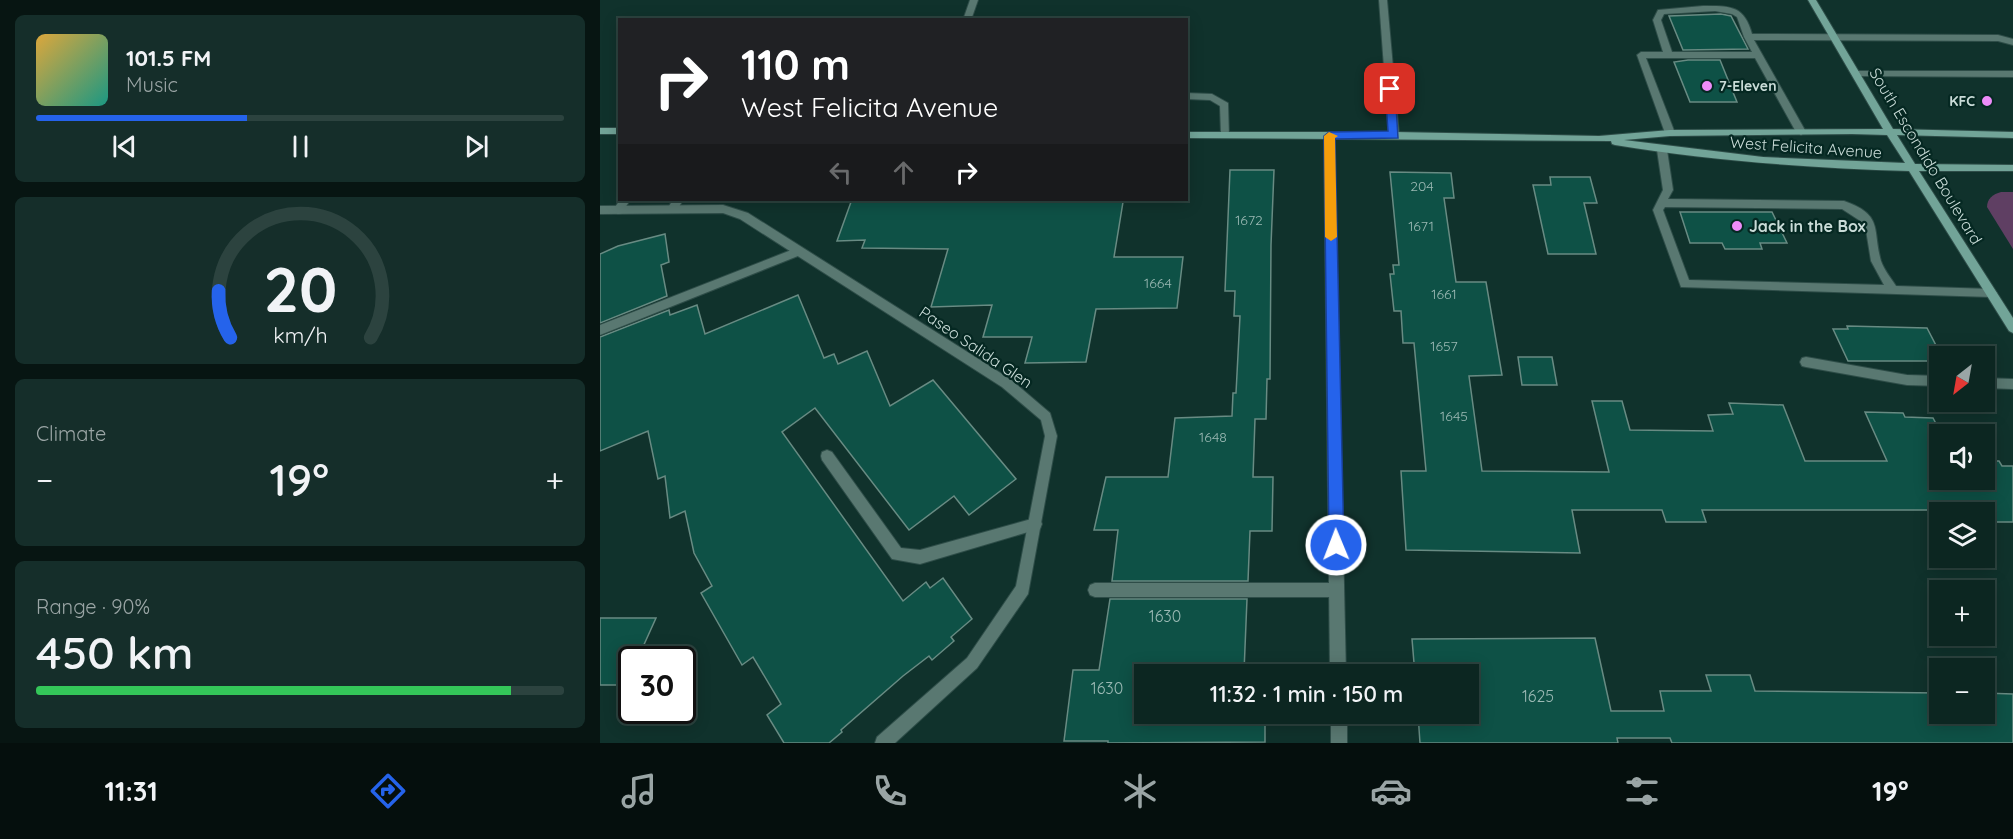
<!DOCTYPE html>
<meta charset="utf-8">
<style>
body{margin:0;font-family:Quicksand,sans-serif;background:#152e2a;color:#f1f3f6;height:100vh;display:flex;flex-direction:column;font-size:22px;white-space:nowrap}
*{box-sizing:border-box;margin:0}
p{font-size:20px;color:#9aa5a5}
.icon{flex:none;width:33px;height:33px;fill:none;stroke:currentColor;stroke-width:2;stroke-linecap:round;stroke-linejoin:round}
.map{position:relative;flex:1;overflow:hidden}
.sheet{display:flex;flex-direction:column;gap:15px;padding:15px;background:#071512;width:600px}
.sheet>*{flex:none}
.hud{position:absolute;left:18px;top:18px;width:570px;height:183px;border-radius:0px;box-shadow:0 3px 15px #0003,0 0 0 2px #2c433f;background:#202124;color:#fff;overflow:hidden}
.needle{width:39px;rotate:211deg}
.controls{position:absolute;left:1329px;top:346px;display:grid;gap:12px}
.controls a{display:grid;place-items:center;width:66px;height:66px;border-radius:0px;background:#0c2621;box-shadow:0 3px 15px #0003,0 0 0 2px #2c433f;font-size:30px}
.speed{position:absolute;left:18px;top:646px;display:flex;gap:12px;font-size:30px;font-weight:700;text-align:center}
.speed>*{display:grid;place-content:center;width:78px;height:78px;border-radius:50%;background:#0c2621;box-shadow:0 3px 15px #0003,0 0 0 2px #2c433f;line-height:1}
.speed .limit{border:3px solid #111;border-radius:9px;background:#fff;color:#111}
.pin{position:absolute;display:grid;place-items:center;width:51px;height:51px;color:#fff;margin:-26px;border-radius:12px;box-shadow:0 3px 9px #0006}
.me{position:absolute;width:66px;margin:-33px;rotate:359deg;stroke-linejoin:round;filter:drop-shadow(0 0 4px #0008)}
.turn{display:flex;align-items:center;gap:21px;height:126px;padding:0 24px;font-size:27px}
.turn .icon{width:78px;height:78px;stroke-width:2.5}
.turn b{display:block;font-size:42px;line-height:51px}
.lanes{display:flex;align-items:center;height:57px;padding:0 24px;background:#0003;justify-content:center;gap:30px;direction:ltr}
.lanes .off{opacity:.35}
.big{font-size:45px;font-weight:600;line-height:1.1}
.sheet .card{flex:1;display:flex;flex-direction:column;justify-content:center;gap:9px;min-width:0;padding:0 21px;border-radius:9px;background:#152e2a}
.sheet .dial{align-items:center;gap:0}
.dial svg{height:156px;overflow:visible;fill:none;stroke:#2c433f;stroke-width:7;stroke-linecap:round;text-anchor:middle}
.dial text{fill:#f1f3f6;stroke:none}
.song{display:flex;align-items:center;gap:18px}
.cover{width:72px;height:72px;border-radius:9px;background:linear-gradient(135deg,hsl(40 70% 55%),hsl(170 70% 35%))}
.played{height:6px;border-radius:3px;background:linear-gradient(90deg,#2563eb 40%,#2c433f 40%)}
.keys{display:flex;justify-content:space-around;direction:ltr}
.heat{display:flex;justify-content:space-between;align-items:center;font-size:33px;direction:ltr}
.charge{height:9px;border-radius:4px;background:linear-gradient(90deg,#34c759 90%,#2c433f 0)}
.trip{position:absolute;left:534px;top:664px;width:345px;height:60px;border-radius:0px;background:#0c2621;box-shadow:0 3px 15px #0003,0 0 0 2px #2c433f;font-weight:600;line-height:60px;text-align:center}
.tab-bar{display:flex;height:96px;justify-content:space-around;align-items:center;background:#050f0d;color:#9aa5a5}
.tab-bar .icon{width:42px;height:42px}
.tab-bar .current{color:#2563eb}
.tab-bar b{font-size:27px;color:#f1f3f6}
main{display:flex;flex:1;min-height:0}
.map>svg:first-child{display:block}
</style>
<main>
<section class="sheet">
<div class="card">
<div class="song"><i class="cover"></i><div><b>101.5 FM</b><p>Music</p></div></div>
<div class="played"></div>
<div class="keys"><svg class="icon" aria-label="previous" viewBox="0 0 24 24"><path d="M18 5L8 12l10 7zM5 5v14"/></svg><svg class="icon" aria-label="pause" viewBox="0 0 24 24"><path d="M8 5v14M16 5v14"/></svg><svg class="icon" aria-label="next" viewBox="0 0 24 24"><path d="M6 5l10 7-10 7zM19 5v14"/></svg></div>
</div>
<div class="card dial"><svg viewBox="0 0 100 80">
<path d="M14 69A42 42 0 1 1 86 69"/>
<path d="M14 69A42 42 0 0 1 8 45" stroke="#2563eb"/>
<text x="50" y="56" font-size="32" font-weight="700">20</text>
<text x="50" y="72" font-size="11">km/h</text>
</svg></div>
<div class="card"><p>Climate</p>
<div class="heat"><a>−</a><b class="big">19°</b><a>+</a></div>
</div>
<div class="card"><p>Range · 90%</p><b class="big">450 km</b><div class="charge"></div></div>
</section>
<div class="map">
<svg width="1413" height="743" viewBox="0 0 1413 743">
<rect width="100%" height="100%" fill="#10322c"/>
<path fill="#5f3f63" d="M1401 192H1413V249L1387 207C1387 199 1393 194 1401 192Z"/>
<g fill="#0e5146" stroke="#688b83" stroke-width="1.5">
<path d="M1121 14 1131 16 1148 49 1083 50 1069 16Z"/>
<path d="M1088 60H1120L1137 102H1090L1074 62Z"/>
<path d="M630 170H674L671 245 670 379H667L666 419H655L653 477H673L672 531H650L648 581H512L518 530H494L506 477H568L575 418 632 416 633 393H636L640 316H634L635 291H625Z"/>
<path d="M790 172 851 173 854 198H844L856 282H886L902 375 869 376 882 471 1009 472 992 401H1022L1030 430 1113 431 1108 415 1133 414 1129 403 1183 405 1205 461H1287L1265 412 1303 413 1305 417 1333 418 1342 435H1340V480H1384V461H1399L1402 466H1413V522H1394L1388 510H1102L1106 522H1066L1062 510H972L980 553 806 550 801 471H826L814 343H803L801 311H794L790 274H794L793 265H799Z"/>
<path d="M950 177H990L997 203H984L996 254H948L933 185H951Z"/>
<path d="M432 200H516V202H523L514 257H583L577 308 496 309 486 362 425 363 432 337H383L392 305 331 307 348 249 262 248 265 240 237 241 251 202H392Z"/>
<path d="M1080 212H1172L1187 243H1160L1162 249H1125L1122 243H1090Z"/>
<path d="M65 234 69 262 61 265 67 296 0 323V254L18 246Z"/>
<path d="M198 295 224 358 234 354 238 364 267 351 290 406 333 380 416 479 369 515 354 496 309 530 215 408 182 432 303 601 326 582 330 588 343 578 372 619 351 637 354 641 332 660 329 656 303 676 241 730 242 732 229 743H184L167 715 181 704 153 657 142 665 101 593 112 586 94 553 85 511 70 518 65 476 58 479 48 431 0 451V337L69 310 70 315 97 305 105 334Z"/>
<path d="M1247 326 1327 328 1342 357H1340V361H1248L1233 329H1248Z"/>
<path d="M918 357H952L957 385H922Z"/>
<path d="M510 599H647L644 672 666 671V675H544V714H665V742L508 743V741H464L473 670H499Z"/>
<path d="M0 618H56L37 660H32V673L26 685H0Z"/>
<path d="M995 638 1011 711H1064L1060 691H1111L1106 675H1150L1155 691 1340 693V714H1384V693L1413 694V743H1072L1070 738H1017L1018 743H820L818 714H868V675H815L812 639Z"/>
</g>
<g fill="none" stroke-linecap="round" stroke-linejoin="round">
<defs>
<g id="service">
<path d="M1103 6C1130 6 1144 5 1152 34L1398 35 1413 39V45L1398 41 1154 40 1206 132 1201 135 1196 132 1155 58H1046L1075 133 1070 136 1065 133 1037 55 1041 52H1063L1053 20 1058 10ZM1115 11 1132 14 1137 17 1144 37 1152 52H1072L1061 20 1064 14Z"/>
<path d="M1257 71H1413V77L1254 76 1252 74Z"/>
<path d="M586 93 612 94 628 103 629 137H623L621 135 620 106 610 100 586 99Z"/>
<path d="M1062 147 1067 150 1073 190 1068 199 1244 201C1284 215 1272 229 1281 261 1284 270 1291 278 1296 286L1391 289 1397 293 1391 297 1081 287 1053 210 1063 190 1057 150ZM1065 207 1242 209 1265 224 1271 261 1284 285 1089 280 1063 210Z"/>
<path d="M20 200H30L22 213 18 214 13 210Z"/>
<path d="M73 200H83L76 212 72 213 67 209Z"/>
<path d="M199 247 204 251 203 254 0 335V325Z"/>
<path d="M1206 357 1307 375 1340 376V386L1307 385 1206 367 1202 366 1200 362 1202 358Z"/>
<path d="M1384 378 1413 379V389L1384 388Z"/>
<path d="M227 450 232 452 301 548 320 550 435 518 440 519 442 524 440 529 435 530 320 564 292 559 222 460 221 456 222 452Z"/>
<path d="M495 583H737L742 585 744 590 742 595 737 597H495L490 595 488 590 490 585Z"/>
</g>
<g id="minor">
<path d="M370 0H378L371 20H363Z"/>
<path d="M779 0H787L799 135 794 138 789 135Z"/>
<path d="M729 133 734 136 746 675H730L724 136Z"/>
<path d="M123 205 148 213 410 379 450 413 457 436 428 594 377 668 295 743H275L277 737 367 658 416 586 445 436 441 420 402 387 140 219 123 213 0 214V206Z"/>
<rect x="731" y="714" width="16" height="29"/>
</g>
<g id="secondary">
<path d="M1208 0H1216L1293 129 1413 132V138L1297 135 1315 164 1413 165V171H1319L1413 318V333L1409 331 1309 171C1210 168 1113 161 1015 145L1012 144 1011 141 586 138V132H794L999 136 1070 130 1283 129ZM1252 134 1287 135 1305 163 1163 157 1024 140 1070 136Z"/>
<rect x="0" y="128" width="20" height="6"/>
</g>
</defs>
<use href="#service" stroke="#2e4d48" stroke-width="2"/>
<use href="#minor" stroke="#2e4d48" stroke-width="2"/>
<use href="#secondary" stroke="#2e4d48" stroke-width="2"/>
<use href="#service" fill="#597871" fill-rule="evenodd"/>
<use href="#minor" fill="#597871" fill-rule="evenodd"/>
<use href="#secondary" fill="#72a498" fill-rule="evenodd"/>
</g>
<path fill="#2563eb" stroke="#184099" stroke-width="1.5" d="M790 85 795 89 798 138 735 139 744 545 742 550 736 552 731 550 729 545 724 136 729 132 788 131 785 89Z"/>
<path fill="#f59e0b" d="M729 132 738 136 735 138 737 237 731 241 725 237 724 136Z"/>
<g fill="#ed8cf9" stroke="#052822" stroke-width="2">
<circle cx="1107" cy="86" r="6"/>
<circle cx="1387" cy="101" r="6"/>
<circle cx="1137" cy="226" r="6"/>
</g>
<g text-anchor="middle" stroke-width="4.5" stroke-linejoin="round" paint-order="stroke">
<g font-size="14" font-weight="bold" fill="#cadcd8" stroke="#052822" text-anchor="start">
<text x="1119" y="91">7-Eleven</text>
<text x="1375" y="106" text-anchor="end">KFC</text>
</g>
<g font-size="14" fill="#9bb9b4">
<text x="822" y="191">204</text>
<text x="649" y="225">1672</text>
<text x="821" y="231">1671</text>
<text x="558" y="288">1664</text>
<text x="844" y="299">1661</text>
<text x="844" y="351">1657</text>
<text x="854" y="421">1645</text>
<text x="613" y="442">1648</text>
</g>
<g font-size="16" fill="#cadcd8" stroke="#052822">
<text transform="translate(1206 147) rotate(4)" y="6">West Felicita Avenue</text>
<text transform="translate(1326 156) rotate(59)" y="6">South Escondido Boulevard</text>
<text transform="translate(376 347) rotate(34)" y="6">Paseo Salida Glen</text>
</g>
<g font-size="16" font-weight="bold" fill="#cadcd8" stroke="#052822" text-anchor="start">
<text x="1149" y="232">Jack in the Box</text>
</g>
<g font-size="16" fill="#9bb9b4">
<text x="565" y="622">1630</text>
<text x="507" y="694">1630</text>
<text x="938" y="702">1625</text>
</g>
</g>
</svg>
<div class="controls">
<a><svg class="needle" viewBox="-14 -14 28 28"><path d="M0-13l5 13h-10z" fill="#e53935"/><path d="M0 13l5-13h-10z" fill="#9aa5a5"/></svg></a>
<a><svg class="icon" aria-label="sound" viewBox="0 0 24 24"><path d="M4 9h4l5-4v14l-5-4H4zM17 9q2 3 0 6"/></svg></a>
<a><svg class="icon" aria-label="layers" viewBox="0 0 24 24"><path d="M12 4l9 5-9 5-9-5zM3 14l9 5 9-5"/></svg></a>
<a>+</a>
<a>−</a>
</div>
<div class="speed"><div class="limit">30</div></div>
<div class="pin" style="left:790px;top:89px;background:#d93025"><svg class="icon" aria-label="arrive" viewBox="0 0 24 24"><path d="M6 21V4h12l-3 4 3 4H6"/></svg></div>
<svg class="me" style="left:736px;top:545px" viewBox="-20 -20 40 40"><circle r="17" fill="#2563eb" stroke="#fff" stroke-width="3"/><path d="M0-11L8 9 0 5-8 9z" fill="#fff"/></svg>
<div class="trip">11:32 · 1 min · 150 m</div>
<div class="hud">
<div class="turn"><svg class="icon" aria-label="right" viewBox="0 0 24 24"><path d="M7 20v-9h11M14 6l5 5-5 5"/></svg><div><b>110 m</b>West Felicita Avenue</div></div>
<div class="lanes"><svg class="icon off" aria-label="left" viewBox="0 0 24 24"><path d="M17 20v-9H6M10 6l-5 5 5 5"/></svg><svg class="icon off" aria-label="ahead" viewBox="0 0 24 24"><path d="M12 20V5M6 11l6-6 6 6"/></svg><svg class="icon" aria-label="right" viewBox="0 0 24 24"><path d="M7 20v-9h11M14 6l5 5-5 5"/></svg></div>
</div>
</div>
</main>
<nav class="tab-bar">
<b>11:31</b>
<svg class="icon current" aria-label="directions" viewBox="0 0 24 24"><path d="M12 3l9 9-9 9-9-9zM9 14v-3h6M13 9l2 2-2 2"/></svg>
<svg class="icon" aria-label="music" viewBox="0 0 24 24"><path d="M9 18V5l10-2v13"/><circle cx="6" cy="18" r="3"/><circle cx="16" cy="16" r="3"/></svg>
<svg class="icon" aria-label="phone" viewBox="0 0 24 24"><path d="M5 4h4l2 5-3 2q2 4 5 5l2-3 5 2v4C11 20 4 13 5 4z"/></svg>
<svg class="icon" aria-label="climate" viewBox="0 0 24 24"><path d="M12 3v18M4 7l16 10M4 17L20 7"/></svg>
<svg class="icon" aria-label="car" viewBox="0 0 24 24"><path d="M5 17H2v-5l4-1 3-4h7l3 4 3 1v5h-3M9 17h6M6 11h13"/><circle cx="7" cy="17" r="2"/><circle cx="17" cy="17" r="2"/></svg>
<svg class="icon" aria-label="filters" viewBox="0 0 24 24"><path d="M4 7h16M4 17h16"/><circle cx="9" cy="7" r="2"/><circle cx="15" cy="17" r="2"/></svg>
<b>19°</b>
</nav>
